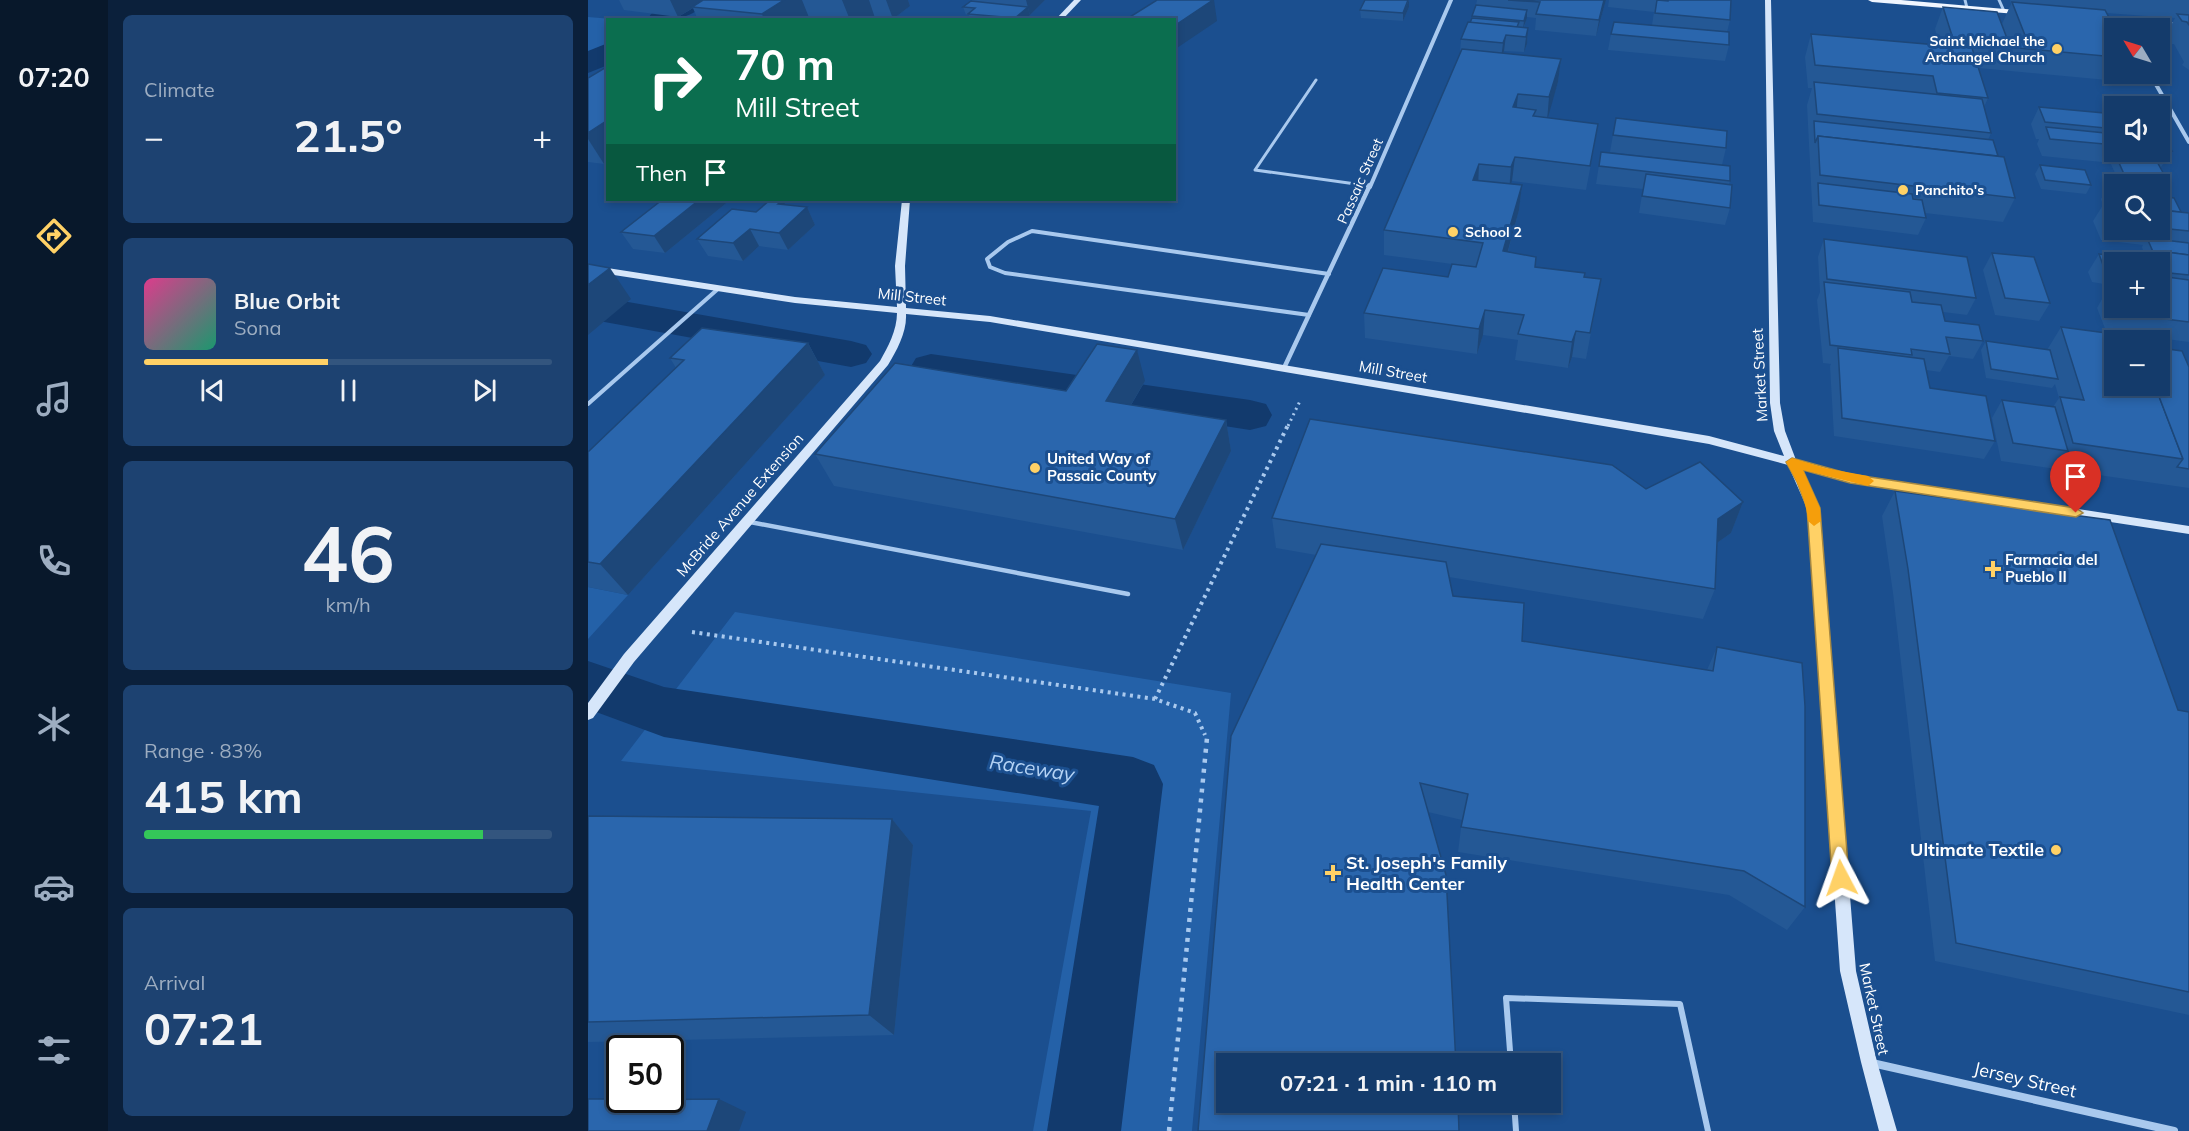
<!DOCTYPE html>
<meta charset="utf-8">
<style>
body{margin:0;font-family:Mulish,sans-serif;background:#1d4271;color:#f1f3f6;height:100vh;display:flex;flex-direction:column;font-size:22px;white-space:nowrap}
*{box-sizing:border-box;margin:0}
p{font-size:20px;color:#9dadc1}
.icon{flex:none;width:33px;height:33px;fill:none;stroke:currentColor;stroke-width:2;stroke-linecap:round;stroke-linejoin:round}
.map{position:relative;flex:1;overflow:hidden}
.drawer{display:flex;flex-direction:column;gap:15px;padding:15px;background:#0b203b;width:480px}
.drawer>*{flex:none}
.top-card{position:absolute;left:18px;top:18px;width:570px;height:183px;border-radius:0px;box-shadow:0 3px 9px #0003,0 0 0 2px #33557e;background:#0b6e4f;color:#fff;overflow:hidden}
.needle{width:39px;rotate:308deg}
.tools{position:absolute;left:1516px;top:18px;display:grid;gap:12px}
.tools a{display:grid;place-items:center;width:66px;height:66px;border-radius:0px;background:#143b6b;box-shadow:0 3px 9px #0003,0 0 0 2px #33557e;font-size:30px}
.speed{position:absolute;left:18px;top:1035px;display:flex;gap:12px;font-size:30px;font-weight:700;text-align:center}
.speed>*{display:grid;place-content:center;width:78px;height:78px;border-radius:50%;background:#143b6b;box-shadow:0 3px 9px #0003,0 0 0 2px #33557e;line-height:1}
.speed .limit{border:3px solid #111;border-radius:9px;background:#fff;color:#111}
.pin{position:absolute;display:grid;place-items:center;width:51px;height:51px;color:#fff;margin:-62px -26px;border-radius:50% 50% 50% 0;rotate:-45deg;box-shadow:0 0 6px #0007}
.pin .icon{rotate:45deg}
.me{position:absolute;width:66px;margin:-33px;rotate:356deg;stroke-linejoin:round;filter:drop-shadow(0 0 4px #0008)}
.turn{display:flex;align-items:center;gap:21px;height:126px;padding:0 30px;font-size:27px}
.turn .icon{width:78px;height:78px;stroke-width:2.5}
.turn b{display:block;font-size:42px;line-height:51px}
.then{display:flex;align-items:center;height:57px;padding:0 30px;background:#0003;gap:12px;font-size:22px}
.big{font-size:45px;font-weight:700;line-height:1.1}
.drawer .tile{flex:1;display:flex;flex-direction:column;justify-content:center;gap:9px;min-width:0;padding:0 21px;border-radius:9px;background:#1d4271}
.drawer .dial{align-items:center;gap:0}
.dial b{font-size:78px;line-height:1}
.song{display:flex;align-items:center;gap:18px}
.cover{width:72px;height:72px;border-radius:9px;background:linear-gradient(135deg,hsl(330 70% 55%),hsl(160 70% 35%))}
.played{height:6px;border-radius:3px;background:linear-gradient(90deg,#ffd166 45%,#33557e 45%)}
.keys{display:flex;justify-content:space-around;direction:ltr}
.heat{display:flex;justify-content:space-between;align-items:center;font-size:33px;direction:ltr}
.charge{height:9px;border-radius:4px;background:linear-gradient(90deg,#34c759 83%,#33557e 0)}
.trip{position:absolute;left:628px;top:1053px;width:345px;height:60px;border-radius:0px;background:#143b6b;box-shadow:0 3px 9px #0003,0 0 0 2px #33557e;font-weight:700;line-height:60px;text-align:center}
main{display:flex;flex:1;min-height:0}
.dock{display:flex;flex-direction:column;width:108px;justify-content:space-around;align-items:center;background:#08182b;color:#9dadc1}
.dock .icon{width:42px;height:42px}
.dock .active{color:#ffd166}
.dock b{font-size:27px;color:#f1f3f6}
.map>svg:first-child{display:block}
</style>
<main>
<nav class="dock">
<b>07:20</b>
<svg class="icon active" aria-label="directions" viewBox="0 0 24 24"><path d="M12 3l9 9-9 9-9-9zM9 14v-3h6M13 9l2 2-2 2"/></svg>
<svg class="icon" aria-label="music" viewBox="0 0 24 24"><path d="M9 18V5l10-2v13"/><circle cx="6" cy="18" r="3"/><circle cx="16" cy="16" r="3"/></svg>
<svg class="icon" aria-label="phone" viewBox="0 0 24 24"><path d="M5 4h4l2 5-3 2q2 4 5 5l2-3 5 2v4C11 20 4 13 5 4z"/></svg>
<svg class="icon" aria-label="climate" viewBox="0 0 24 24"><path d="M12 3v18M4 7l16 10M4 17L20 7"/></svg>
<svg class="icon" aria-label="car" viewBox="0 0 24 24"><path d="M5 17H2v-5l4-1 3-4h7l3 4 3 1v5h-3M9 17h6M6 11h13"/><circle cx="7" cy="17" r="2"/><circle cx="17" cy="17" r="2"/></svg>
<svg class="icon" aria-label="filters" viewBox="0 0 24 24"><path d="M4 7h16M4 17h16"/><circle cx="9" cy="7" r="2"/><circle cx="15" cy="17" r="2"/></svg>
</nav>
<section class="drawer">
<div class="tile"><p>Climate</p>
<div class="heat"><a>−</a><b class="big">21.5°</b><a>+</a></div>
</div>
<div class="tile">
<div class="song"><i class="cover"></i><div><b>Blue Orbit</b><p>Sona</p></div></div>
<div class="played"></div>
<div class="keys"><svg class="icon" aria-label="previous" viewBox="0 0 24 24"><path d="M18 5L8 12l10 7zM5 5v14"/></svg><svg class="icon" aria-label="pause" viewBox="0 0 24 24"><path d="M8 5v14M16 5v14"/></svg><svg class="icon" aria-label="next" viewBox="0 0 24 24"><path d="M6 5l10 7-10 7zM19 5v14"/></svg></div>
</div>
<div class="tile dial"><b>46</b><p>km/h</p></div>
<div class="tile"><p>Range · 83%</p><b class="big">415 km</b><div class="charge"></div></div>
<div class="tile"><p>Arrival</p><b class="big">07:21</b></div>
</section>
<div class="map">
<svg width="1601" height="1131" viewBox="0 0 1601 1131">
<rect width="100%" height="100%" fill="#1b4f8f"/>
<g fill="#2461a8">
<path d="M0 17 24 19 20 20 19 60 0 72Z"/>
<path d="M0 587 40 595 0 639Z"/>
<path d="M147 612 643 693 604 1131H445L503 811 33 761Z"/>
</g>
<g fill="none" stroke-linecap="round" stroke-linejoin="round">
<g fill="#123a6d" fill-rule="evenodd">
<path d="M86 0H119C104 21 82 20 59 20L63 14Z"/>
<path d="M20 43V65L0 73V51Z"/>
<path d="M0 295 263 341 278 345 284 354 278 363 263 367 0 319Z"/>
<path d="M343 354 662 400 678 404 684 415 678 426 662 430 328 378 322 368 328 358Z"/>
<path d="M0 661 76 687 545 757 566 765 575 784 533 1131H459L511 806 76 737 0 709Z"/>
</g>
<path stroke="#a9c9ee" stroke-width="3" stroke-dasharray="2 4" stroke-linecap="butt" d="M700 426 712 401"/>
<g stroke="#a9c9ee" stroke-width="4" stroke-dasharray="3 4.5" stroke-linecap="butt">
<path d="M104 632 567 699 607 713 617 735"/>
<path d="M567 699 700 425"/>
</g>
<path stroke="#a9c9ee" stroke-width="4.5" stroke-dasharray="4 6" stroke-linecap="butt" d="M581 1131 619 738 617 733"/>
<g stroke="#a9c9ee" stroke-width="3">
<path d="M1377 0 1379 8"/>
<path d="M1411 0 1416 11"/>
<path d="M728 80 667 170 782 186"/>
</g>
<g stroke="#a9c9ee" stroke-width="4">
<path d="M777 185 782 186"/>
<path d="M721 315 417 273 402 267 399 259 420 242 444 231 741 274"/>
<path d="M0 404 131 288"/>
</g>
<path stroke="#a9c9ee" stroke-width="4.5" d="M162 522 540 594"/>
<g stroke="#a9c9ee" stroke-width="6">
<path d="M923 1064 918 998 1092 1004 1120 1131"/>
<path d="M926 1102 928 1131"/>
</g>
<g stroke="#a9c9ee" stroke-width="4">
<path d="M1533 21 1537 28"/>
<path d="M1562 74 1601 142"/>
<path d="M782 187 863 0"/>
</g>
<path stroke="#a9c9ee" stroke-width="4.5" d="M696 368 782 185"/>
<path stroke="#a9c9ee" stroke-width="8" d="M1284 1063 1586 1131"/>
<g fill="#d6e6fa" fill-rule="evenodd">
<path d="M486 0H493L474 20H467Z"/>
<path d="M1177 0H1183L1192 403 1197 431 1208 460 1262 474 1601 526V534L1262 482 1212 468 1231 508 1268 971 1289 1062 1309 1131H1291L1273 1062 1252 971 1219 508 1200 465 1121 444 402 322 318 314C319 332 309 350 300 365L46 662 5 718 0 720V703L36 654 292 361C300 347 309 330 309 313L207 303 0 271V265L207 297 309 307 307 266 314 200H322L317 266 318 308 402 316 1121 436 1196 456 1186 431 1182 403Z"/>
</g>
<g fill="#f0f6ff" fill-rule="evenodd">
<path d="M1280 0H1313L1440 11 1444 13 1440 15 1284 2Z"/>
<path d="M1503 16 1601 24V28L1500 20V16Z"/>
</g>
</g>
<g fill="#245895" fill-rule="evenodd">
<path d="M31 0H320L322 6 305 19 287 18 285 20H110L105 8 90 17 36 10Z"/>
<path d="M384 0H457L437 20H382L381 15H378L375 7 384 1Z"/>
<path d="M821 0V7L815 21 773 18 772 10Z"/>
<path d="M889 0H1018L1008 36 947 30 948 18 939 17 936 28H940L939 44 936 52 916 51 915 53 973 59 970 82 959 118 1006 148 998 190 924 181 923 184 934 185 931 210 920 252 947 267 996 277 1013 279 998 359 984 357 980 368 927 360 930 340 895 335 889 354 777 338 776 313 860 277 864 264 796 255V230L872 54 873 39 882 23 888 5Z"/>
<path d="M1021 0H1143L1142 20 1139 32 1141 45 1137 61 1020 50 1023 34 1064 25 1066 12 1020 7Z"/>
<path d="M1422 0H1601V70L1594 65 1596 62 1586 44H1581L1577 36 1587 18 1518 13 1527 29V74H1534L1530 81 1391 68 1400 98 1396 107 1403 133 1400 140 1410 156 1427 198 1415 222 1337 213 1338 218 1330 235 1225 222 1219 105 1224 88H1220L1217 57 1223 34 1351 45 1347 29 1355 7 1414 24 1423 4Z"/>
<path d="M20 66V162L16 164 0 162V78Z"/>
<path d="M1451 107 1527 114V152H1572V130L1584 151 1573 167H1572L1578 178 1572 187V184H1551L1531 182 1523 164 1524 163 1454 156 1449 144 1451 139H1448L1443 124Z"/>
<path d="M1028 118 1138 148 1134 165 1022 152Z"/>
<path d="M1013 152 1142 181 1141 184 1142 208 1137 225 1051 213 1055 189 1008 184Z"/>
<path d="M1452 165 1503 185 1498 194 1453 189 1447 174Z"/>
<path d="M1518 191H1527V230H1572V196L1593 212 1601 213V342L1518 331 1509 308 1522 285 1504 282 1500 272 1511 254 1541 258 1545 251 1556 253 1554 247 1555 245 1513 240 1505 221 1515 205 1513 199ZM1527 262H1572V308H1527Z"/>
<path d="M74 200H142L77 253 45 249 33 232Z"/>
<path d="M197 205 219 207 227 225 200 250 171 246 155 261 120 256 109 239 168 212Z"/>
<path d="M1236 239 1388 298 1379 315 1355 312 1357 321 1395 341 1385 359 1361 356 1352 372 1338 370 1342 388 1407 441 1396 459 1246 436 1242 366 1243 364 1235 363 1229 300 1232 292 1230 257Z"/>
<path d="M1404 253 1462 303 1451 321 1407 315 1395 270Z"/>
<path d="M1473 327 1527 340 1572 386V348L1601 367V488L1413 461 1404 418 1414 400 1465 407 1471 398 1467 384 1464 388 1398 378 1393 350 1398 341 1459 350Z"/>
<path d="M220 343 237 375 40 595 0 587V452L88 368 82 358Z"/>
<path d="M557 381 543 405 638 420 643 451 595 550 246 486 227 454 478 391Z"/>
<path d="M1058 489 1155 502 1143 533 1129 543 1127 589 1115 619 861 577 865 596 934 641 1119 670 1129 647 1217 907 1199 930 1141 895 870 852 874 820 840 812 728 555 688 548 684 518Z"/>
<path d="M1307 491 1590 710 1601 712V1015L1347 961 1305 593 1294 516Z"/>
<path d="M0 816 304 819 325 845 306 1035 0 1042Z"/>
</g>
<g fill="#1d4779">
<path d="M82 0H118L104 7 105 8 90 17Z"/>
<path d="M196 0H214L222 20H176L174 14Z"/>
<path d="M254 0H281L287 18 285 20H262Z"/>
<path d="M298 0H320L322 6 305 19Z"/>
<path d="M438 0H457L442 15Z"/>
<path d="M625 0H626L629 21 586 50V26Z"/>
<path d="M821 0V7L815 21V13Z"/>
<path d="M1016 0H1018L1008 36 1011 20Z"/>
<path d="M440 7 442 15 437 20H427V18Z"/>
<path d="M939 10V18L935 29 936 21Z"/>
<path d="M940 28 939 44 936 52 938 37Z"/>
<path d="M918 35 916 51 913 59 915 43Z"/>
<path d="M973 59 970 82 959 121 961 97Z"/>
<path d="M930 94 928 117 925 107Z"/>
<path d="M20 120V162L16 164 0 139V133Z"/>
<path d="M927 157 924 181 921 192 923 167Z"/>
<path d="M891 164 890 188 885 180Z"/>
<path d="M934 185 931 210 913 276 915 251Z"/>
<path d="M111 200H142L77 253 66 236Z"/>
<path d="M195 200 203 217 190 204Z"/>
<path d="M219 207 227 225 200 250 191 233Z"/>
<path d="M162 229 171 246 155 261 145 243Z"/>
<path d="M22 268 43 299 0 335V285Z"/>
<path d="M897 310 895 335 889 354 891 329Z"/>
<path d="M988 331 984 357 980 368 984 342Z"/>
<path d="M220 343 237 375 40 595 12 564Z"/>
<path d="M549 350 557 381 527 432 518 401Z"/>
<path d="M638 420 643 451 595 550 587 519Z"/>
<path d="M1155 502 1143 533 1119 550 1130 519Z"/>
<path d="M304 819 325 845 306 1035 281 1015Z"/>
<path d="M131 1099 158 1112 151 1131H119Z"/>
</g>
<g fill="#2a66ad" stroke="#1d4779" stroke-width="1.5">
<path d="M115 0H196L174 14 104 7Z"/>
<path d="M569 0H625L586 26V20H537Z"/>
<path d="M777 0H820L815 13 772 10Z"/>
<path d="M920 0H1016L1011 20 948 14 952 2Z"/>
<path d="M1069 0 1080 1V0H1143L1142 20 1067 13Z"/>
<path d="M383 1 440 7 427 18 380 14 387 8 375 7Z"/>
<path d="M1424 2 1517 10 1527 29V57L1366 42 1355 7 1409 12 1420 41 1440 43Z"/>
<path d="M888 5 939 10 936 21 884 16Z"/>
<path d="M1589 14 1601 15V25L1599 22 1594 21Z"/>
<path d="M884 18 931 22 929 27 882 23Z"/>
<path d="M880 22 940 28 938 37 918 35 915 43 873 39Z"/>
<path d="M1026 22 1141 32V45L1023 34Z"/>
<path d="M1223 34 1384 48 1400 98 1349 93 1345 76 1227 65Z"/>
<path d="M874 49 973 59 961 97 930 94 925 107 948 110 945 116 1010 124 1002 166 927 157 923 167 891 164 885 180 934 185 915 251 948 257 947 267 997 273 996 277 1013 279 1002 333 988 331 984 342 930 334 936 315 897 310 891 329 776 313 795 268 860 277 864 264 888 267 895 243 796 230Z"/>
<path d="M20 66V120L0 133V78Z"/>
<path d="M1226 82 1394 99 1403 133 1229 114Z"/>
<path d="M1451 107 1527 114V129L1457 122Z"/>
<path d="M1028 118 1139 131 1138 148 1025 135Z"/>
<path d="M1226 121 1405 140 1410 156 1230 136 1227 143Z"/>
<path d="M1458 127 1527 134V145L1462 139Z"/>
<path d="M1572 130 1584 151 1572 149Z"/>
<path d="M1230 136 1416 157 1427 198 1232 175Z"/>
<path d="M1013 152 1142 166V181L1011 166Z"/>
<path d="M1528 156 1568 160 1578 178 1536 174Z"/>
<path d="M1452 165 1497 170 1503 185 1457 180Z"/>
<path d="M1058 174 1144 185 1142 208 1054 196Z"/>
<path d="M1230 183 1324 194 1325 199 1334 200 1338 218 1231 205Z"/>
<path d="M1518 191H1527V205H1524Z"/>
<path d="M1572 196 1586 198 1593 212 1572 210Z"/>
<path d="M74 200H111L66 236 33 232Z"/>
<path d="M182 200H195L190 204 219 207 191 233 162 229 145 243 109 239 144 209 168 212Z"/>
<path d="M1516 204 1527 205V223H1524Z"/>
<path d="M1572 210 1601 213V231L1572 228Z"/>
<path d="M1559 238 1601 243V255L1578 252 1576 255 1566 254Z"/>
<path d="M1236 239 1379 257 1388 298 1239 279Z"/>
<path d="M1545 251 1580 255 1578 252 1601 255V275L1572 272V262H1527V266L1515 265 1511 254 1549 259Z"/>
<path d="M1404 253 1446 257 1462 303 1417 298Z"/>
<path d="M0 264 22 268 0 285Z"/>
<path d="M1572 276 1601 280V322L1530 313 1527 308H1572Z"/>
<path d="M1236 282 1322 292 1324 302 1353 305 1357 321 1391 325 1395 341 1358 337 1362 354 1323 349 1324 355 1242 345Z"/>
<path d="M1520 290 1527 291V307Z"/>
<path d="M1473 327 1564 339 1565 340H1527V386H1567L1595 459 1485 443 1472 397 1496 400Z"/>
<path d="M114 328 220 343 12 564 0 562V452L96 360 82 358Z"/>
<path d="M1398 341 1462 350 1470 379 1403 369Z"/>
<path d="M509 344 549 350 518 401 638 420 587 519 227 454 307 363 478 391Z"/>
<path d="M1250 348 1336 359 1342 388 1398 396 1407 441 1254 418Z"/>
<path d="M1572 348 1594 351 1601 367V469L1589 467 1595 459 1567 386H1572V377L1577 370 1572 358Z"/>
<path d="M1572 358 1577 370 1572 369Z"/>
<path d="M1414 400 1467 407 1480 451 1425 443Z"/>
<path d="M722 419 1024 465 1058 489 1112 462 1155 502 1130 519 1127 589 684 518Z"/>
<path d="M1307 491 1522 520 1590 710 1601 712V992L1368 943 1320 569Z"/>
<path d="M733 544 858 562 865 596 936 603 934 641 1125 671 1129 647 1214 663 1217 706V907L1156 871 873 827 880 794 832 783 858 875 868 1064H639V1102H870L871 1131H610L643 736Z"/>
<path d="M0 816 304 819 281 1015 0 1022Z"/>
<path d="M0 1099H32V1100L131 1099 119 1131H0Z"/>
</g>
<path fill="#ffd166" stroke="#a68842" stroke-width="1.5" d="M1204 458 1262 474 1488 508 1495 513 1488 517 1262 483 1215 470 1232 508 1261 878 1259 884 1253 887 1247 884 1244 878 1219 508 1209 482 1198 462Z"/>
<path fill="#f59e0b" d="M1204 458 1237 468 1280 476 1286 481 1280 486 1215 470 1232 508 1233 521 1226 526 1220 521C1218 499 1209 481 1198 462Z"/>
<g fill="#ffd166" stroke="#1b4f8f" stroke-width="2">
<circle cx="1469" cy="49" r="6"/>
<circle cx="1315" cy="190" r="6"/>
<circle cx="865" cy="232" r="6"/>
<circle cx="447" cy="468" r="6"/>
<path d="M1402 560h6v6h6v6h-6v6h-6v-6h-6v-6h6z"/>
<circle cx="1468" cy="850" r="6"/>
<path d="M742 864h6v6h6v6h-6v6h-6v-6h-6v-6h6z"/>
</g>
<g text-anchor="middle" stroke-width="6" stroke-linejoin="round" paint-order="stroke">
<g font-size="14" font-weight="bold" fill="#fff" stroke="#1b4f8f" text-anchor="start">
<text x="1457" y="46" text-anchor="end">Saint Michael the<tspan x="1457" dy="16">Archangel Church</tspan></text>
<text x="1327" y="195">Panchito's</text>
<text x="877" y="237">School 2</text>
</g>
<g font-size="14" fill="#fff" stroke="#1b4f8f">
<text transform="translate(772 181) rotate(-66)" y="5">Passaic Street</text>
</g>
<g font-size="15" fill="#fff" stroke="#1b4f8f">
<text transform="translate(324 297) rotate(6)" y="5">Mill Street</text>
<text transform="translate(805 372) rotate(10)" y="5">Mill Street</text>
<text transform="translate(1172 375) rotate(-93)" y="5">Market Street</text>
<text transform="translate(152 505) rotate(-49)" y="5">McBride Avenue Extension</text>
<text transform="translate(1286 1009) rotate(78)" y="5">Market Street</text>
</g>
<g font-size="15" font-weight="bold" fill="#fff" stroke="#1b4f8f" text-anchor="start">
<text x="459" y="464">United Way of<tspan x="459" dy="17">Passaic County</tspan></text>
<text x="1417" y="565">Farmacia del<tspan x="1417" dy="17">Pueblo II</tspan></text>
</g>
<g font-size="18" font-weight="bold" fill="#fff" stroke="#1b4f8f" text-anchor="end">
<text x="1456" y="856">Ultimate Textile</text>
<text x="758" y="869" text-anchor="start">St. Joseph's Family<tspan x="758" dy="21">Health Center</tspan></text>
</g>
<g font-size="18" fill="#fff" stroke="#1b4f8f">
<text transform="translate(1437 1080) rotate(13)" y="6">Jersey Street</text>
</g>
<g font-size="20" font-style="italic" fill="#b5d3f5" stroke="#1b4f8f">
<text transform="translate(444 768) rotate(9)" y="7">Raceway</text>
</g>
</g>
</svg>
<div class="tools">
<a><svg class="needle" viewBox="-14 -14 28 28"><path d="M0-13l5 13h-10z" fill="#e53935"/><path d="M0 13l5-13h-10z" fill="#9dadc1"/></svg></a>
<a><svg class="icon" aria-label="sound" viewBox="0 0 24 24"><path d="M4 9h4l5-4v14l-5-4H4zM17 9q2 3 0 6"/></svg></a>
<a><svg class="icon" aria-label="search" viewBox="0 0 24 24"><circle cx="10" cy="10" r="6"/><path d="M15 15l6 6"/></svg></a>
<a>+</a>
<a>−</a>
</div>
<div class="speed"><div class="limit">50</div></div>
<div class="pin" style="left:1488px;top:513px;background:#d93025"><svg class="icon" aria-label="arrive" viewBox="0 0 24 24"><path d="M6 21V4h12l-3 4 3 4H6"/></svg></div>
<svg class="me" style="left:1253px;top:878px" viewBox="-20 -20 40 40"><path d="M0-17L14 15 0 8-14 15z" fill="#ffd166" stroke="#fff" stroke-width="4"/></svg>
<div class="trip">07:21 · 1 min · 110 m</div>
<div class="top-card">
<div class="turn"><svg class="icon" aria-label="right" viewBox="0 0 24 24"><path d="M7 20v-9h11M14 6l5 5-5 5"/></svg><div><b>70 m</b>Mill Street</div></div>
<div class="then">Then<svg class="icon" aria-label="arrive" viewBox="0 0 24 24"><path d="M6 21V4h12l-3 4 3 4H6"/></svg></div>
</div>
</div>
</main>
